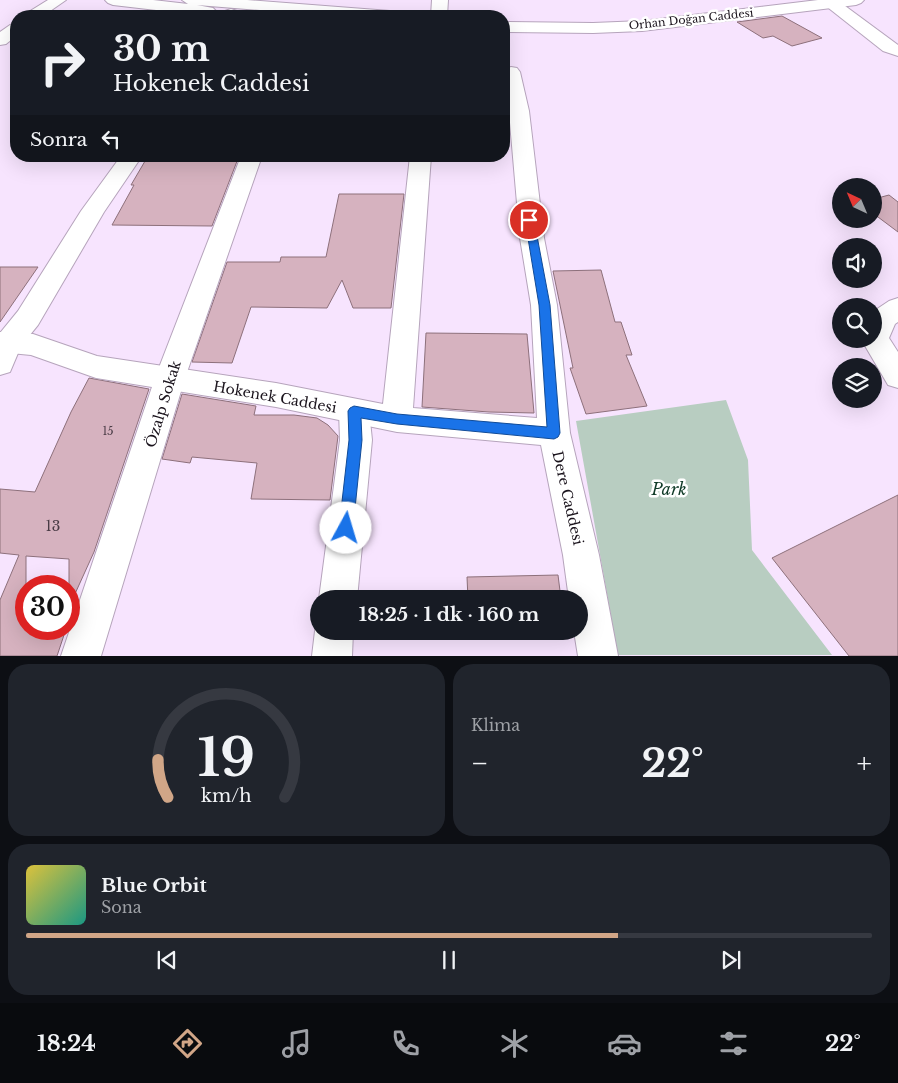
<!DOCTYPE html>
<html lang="tr">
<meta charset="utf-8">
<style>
body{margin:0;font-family:"Libre Baskerville",serif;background:#20242c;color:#f1f3f6;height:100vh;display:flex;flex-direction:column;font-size:19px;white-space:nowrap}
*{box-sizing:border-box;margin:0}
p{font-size:16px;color:#9ea1a6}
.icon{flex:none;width:28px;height:28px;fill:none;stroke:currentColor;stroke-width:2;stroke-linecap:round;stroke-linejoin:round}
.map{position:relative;height:656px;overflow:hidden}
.drawer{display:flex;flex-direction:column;gap:8px;padding:8px;background:#0d0f14;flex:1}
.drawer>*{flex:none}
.banner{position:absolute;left:10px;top:10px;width:500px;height:152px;border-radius:20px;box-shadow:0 5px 20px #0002;background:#171b24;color:#f1f3f6;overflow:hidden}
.needle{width:32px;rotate:316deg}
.buttons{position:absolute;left:832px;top:178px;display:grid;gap:10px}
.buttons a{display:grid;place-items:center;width:50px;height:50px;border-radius:50%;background:#171b24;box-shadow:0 5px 20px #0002;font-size:25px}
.speed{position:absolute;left:15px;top:575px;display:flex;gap:10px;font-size:25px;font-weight:700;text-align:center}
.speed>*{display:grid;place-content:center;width:65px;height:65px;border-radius:50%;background:#171b24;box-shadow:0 5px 20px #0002;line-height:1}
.speed .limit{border:8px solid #d22;background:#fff;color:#111}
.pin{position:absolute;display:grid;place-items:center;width:42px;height:42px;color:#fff;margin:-21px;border:2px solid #fff;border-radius:50%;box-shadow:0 1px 5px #0007}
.me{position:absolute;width:55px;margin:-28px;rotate:6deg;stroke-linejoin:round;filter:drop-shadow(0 0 4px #0008)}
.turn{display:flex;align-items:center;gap:18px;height:105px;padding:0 20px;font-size:22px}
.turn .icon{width:65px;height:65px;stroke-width:2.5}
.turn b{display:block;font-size:35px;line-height:42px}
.then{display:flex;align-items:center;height:48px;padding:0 20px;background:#0003;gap:10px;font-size:19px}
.big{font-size:38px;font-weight:800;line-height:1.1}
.drawer .tile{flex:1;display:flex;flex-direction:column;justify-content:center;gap:8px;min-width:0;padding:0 18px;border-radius:20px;background:#20242c}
.drawer .dial{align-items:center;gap:0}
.dial svg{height:130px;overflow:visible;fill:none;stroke:#363941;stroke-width:7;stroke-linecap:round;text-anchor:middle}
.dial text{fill:#f1f3f6;stroke:none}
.song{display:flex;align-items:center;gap:15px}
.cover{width:60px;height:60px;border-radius:8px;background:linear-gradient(135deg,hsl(50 70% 55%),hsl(170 70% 35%))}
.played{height:5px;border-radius:2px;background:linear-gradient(90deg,#d1a687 70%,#363941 70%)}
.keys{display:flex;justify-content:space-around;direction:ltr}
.heat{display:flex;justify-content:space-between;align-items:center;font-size:28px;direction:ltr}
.drawer .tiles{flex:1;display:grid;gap:8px;grid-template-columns:1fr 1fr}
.tile:last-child{grid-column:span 2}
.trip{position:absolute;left:310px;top:590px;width:278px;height:50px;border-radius:25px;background:#171b24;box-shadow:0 5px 20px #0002;font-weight:800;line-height:50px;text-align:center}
.tabs{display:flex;height:80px;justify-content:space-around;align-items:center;background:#090b0e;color:#9ea1a6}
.tabs .icon{width:35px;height:35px}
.tabs .selected{color:#d1a687}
.tabs b{font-size:22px;color:#f1f3f6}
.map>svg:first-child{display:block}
</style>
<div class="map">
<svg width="898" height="656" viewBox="0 0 898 656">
<rect width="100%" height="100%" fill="#f7e4fe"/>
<path fill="#b8cdc1" d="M726 400 748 460 752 550 832 655H618L576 421Z"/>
<g fill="#d6b2bf" stroke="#8d707b">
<path d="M782 16 822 38 792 46 773 36 763 38 737 22Z"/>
<path d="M148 156H239L212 226 112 225 134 185H131Z"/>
<path d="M339 194H404L391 308H353L342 280 327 308 251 307 232 363 192 362 227 262H280L281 257H326Z"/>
<path d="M889 195 898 202V232L874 214V199Z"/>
<path d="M0 267H38L0 322Z"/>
<path d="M601 270 615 322H621L632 355H626L647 406 586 414 570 368H573L553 271Z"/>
<path d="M426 333 527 334 534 413 489 412 422 407Z"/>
<path d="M89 378 149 389 94 552 69 607V559L26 556V629H66L57 656H0V600L19 555 0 553V489L35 492 71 412Z"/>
<path d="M182 394 256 406 254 415H294L317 418 328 425 338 436 330 500 251 499 257 463 192 457 190 463 162 459Z"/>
<path d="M898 495V656H849L772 558Z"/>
<path d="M558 575 561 599H468L467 577Z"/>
<path d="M469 631H565L566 635 469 637Z"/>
</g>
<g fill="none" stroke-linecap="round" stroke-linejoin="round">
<defs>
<g id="minor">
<path d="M825 0H837L898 45V56L883 51 826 6 823 3Z"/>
<path d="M231 9 237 11 239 14 237 16H221L225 11Z"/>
<path d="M121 156H142L104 212 38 325 21 346 10 372 0 375V333L18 311 81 211Z"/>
<path d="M241 156H262L185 378 101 656H61L155 378Z"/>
<path d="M898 298V322L895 324 889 338 898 352V388L888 385 861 339H874V311L889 301Z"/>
<path d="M354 399 365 402 369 411 372 440 357 599H319L340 440 339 411 343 402Z"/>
<path d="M319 621V631H353L352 656H312L315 631Z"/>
</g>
<g id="tertiary">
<path d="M48 0H66L43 16H25L27 13Z"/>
<path d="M105 0H153L188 4 182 0H247L390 11 396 13 398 16H335L197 5 213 8 216 11 213 14 208 16 113 5 108 3Z"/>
<path d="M432 0H448L447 16H431Z"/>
<path d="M818 0H864L861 3 856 5 642 31 593 33 504 32V22L593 23 642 21Z"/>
<path d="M16 23V36L6 44 0 45V32L10 25Z"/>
<path d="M511 67 517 68 520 72 529 111 544 238 557 305 570 433 599 555 618 656H578L574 631H579V599H569L563 555 541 445 397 432 276 407 96 378 31 355 0 352V332L33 334 97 356 276 383 383 404 410 156H431L413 408 537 418 531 305 520 238 509 111 504 81V70Z"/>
</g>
</defs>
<use href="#minor" stroke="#b6a4bc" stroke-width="2"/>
<use href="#tertiary" stroke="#b6a4bc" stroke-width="2"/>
<use href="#minor" fill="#fff" fill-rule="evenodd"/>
<use href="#tertiary" fill="#fff" fill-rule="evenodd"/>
</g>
<path fill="#1a73e8" stroke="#114b97" d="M529 217 534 220 550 305 560 433 558 437 554 439 397 424 361 418 362 440 353 528 351 533 346 535 341 533 339 528 349 440 348 411 350 408 354 406 397 414 547 427 539 305 525 220Z"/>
<g text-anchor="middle" stroke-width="5" stroke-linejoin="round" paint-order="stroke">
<g font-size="11" fill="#1a131c" stroke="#fff">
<text transform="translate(691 19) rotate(-6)" y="4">Orhan Doğan Caddesi</text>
</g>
<g font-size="11" fill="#493b45">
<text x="108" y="435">15</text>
</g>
<g font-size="14" fill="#1a131c" stroke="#fff">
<text transform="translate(275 397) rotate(10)" y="5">Hokenek Caddesi</text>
<text transform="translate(163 404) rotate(-73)" y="5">Özalp Sokak</text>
<text transform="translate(568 498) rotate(77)" y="5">Dere Caddesi</text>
</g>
<g font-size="14" fill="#493b45">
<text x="53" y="531">13</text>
</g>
<g font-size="16" font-style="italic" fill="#0f3a27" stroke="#fff">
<text x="669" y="495">Park</text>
</g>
</g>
</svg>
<div class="buttons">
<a><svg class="needle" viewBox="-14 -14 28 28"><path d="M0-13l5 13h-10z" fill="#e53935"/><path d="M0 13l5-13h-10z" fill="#9ea1a6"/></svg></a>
<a><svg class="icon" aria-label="sound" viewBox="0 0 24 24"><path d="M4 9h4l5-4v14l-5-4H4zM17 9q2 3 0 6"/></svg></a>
<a><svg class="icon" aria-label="search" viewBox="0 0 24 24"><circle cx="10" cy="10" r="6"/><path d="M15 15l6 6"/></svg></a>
<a><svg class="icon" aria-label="layers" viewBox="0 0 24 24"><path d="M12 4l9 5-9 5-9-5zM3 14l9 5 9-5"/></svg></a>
</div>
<div class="speed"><div class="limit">30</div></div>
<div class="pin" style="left:529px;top:220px;background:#d93025"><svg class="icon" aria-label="arrive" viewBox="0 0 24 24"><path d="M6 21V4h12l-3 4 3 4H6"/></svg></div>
<svg class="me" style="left:346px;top:528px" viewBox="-20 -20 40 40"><circle r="19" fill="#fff"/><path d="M0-13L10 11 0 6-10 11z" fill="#1a73e8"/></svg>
<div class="trip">18:25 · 1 dk · 160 m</div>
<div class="banner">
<div class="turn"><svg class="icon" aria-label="right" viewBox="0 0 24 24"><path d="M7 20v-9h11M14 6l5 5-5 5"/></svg><div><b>30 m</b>Hokenek Caddesi</div></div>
<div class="then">Sonra<svg class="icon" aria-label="left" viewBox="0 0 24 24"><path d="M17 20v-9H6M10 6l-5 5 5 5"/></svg></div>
</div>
</div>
<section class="drawer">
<div class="tiles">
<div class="tile dial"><svg viewBox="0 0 100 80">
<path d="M14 69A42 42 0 1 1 86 69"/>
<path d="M14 69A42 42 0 0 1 8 46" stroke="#d1a687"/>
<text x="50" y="56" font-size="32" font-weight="700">19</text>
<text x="50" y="72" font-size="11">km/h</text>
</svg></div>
<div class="tile"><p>Klima</p>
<div class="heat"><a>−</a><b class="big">22°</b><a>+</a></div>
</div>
<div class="tile">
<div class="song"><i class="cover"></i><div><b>Blue Orbit</b><p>Sona</p></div></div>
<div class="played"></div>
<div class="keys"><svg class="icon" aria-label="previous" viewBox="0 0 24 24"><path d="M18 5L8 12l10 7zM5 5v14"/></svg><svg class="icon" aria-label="pause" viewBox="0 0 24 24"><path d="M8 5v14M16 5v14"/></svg><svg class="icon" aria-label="next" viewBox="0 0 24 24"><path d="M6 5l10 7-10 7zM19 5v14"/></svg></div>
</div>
</div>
</section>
<nav class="tabs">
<b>18:24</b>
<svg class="icon selected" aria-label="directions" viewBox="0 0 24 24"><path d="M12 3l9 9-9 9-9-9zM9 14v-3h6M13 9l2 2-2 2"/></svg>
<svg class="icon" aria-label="music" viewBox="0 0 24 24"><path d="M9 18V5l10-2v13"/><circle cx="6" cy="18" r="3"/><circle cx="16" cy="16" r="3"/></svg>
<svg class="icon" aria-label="phone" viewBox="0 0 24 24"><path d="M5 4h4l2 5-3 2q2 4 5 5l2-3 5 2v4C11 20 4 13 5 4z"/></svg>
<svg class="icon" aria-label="climate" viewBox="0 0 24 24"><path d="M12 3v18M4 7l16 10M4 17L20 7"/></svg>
<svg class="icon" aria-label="car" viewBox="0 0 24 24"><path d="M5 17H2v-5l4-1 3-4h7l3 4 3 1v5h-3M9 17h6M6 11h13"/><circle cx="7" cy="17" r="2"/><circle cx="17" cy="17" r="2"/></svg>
<svg class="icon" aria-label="filters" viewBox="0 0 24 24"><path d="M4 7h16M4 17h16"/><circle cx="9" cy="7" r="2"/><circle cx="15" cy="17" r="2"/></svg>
<b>22°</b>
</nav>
